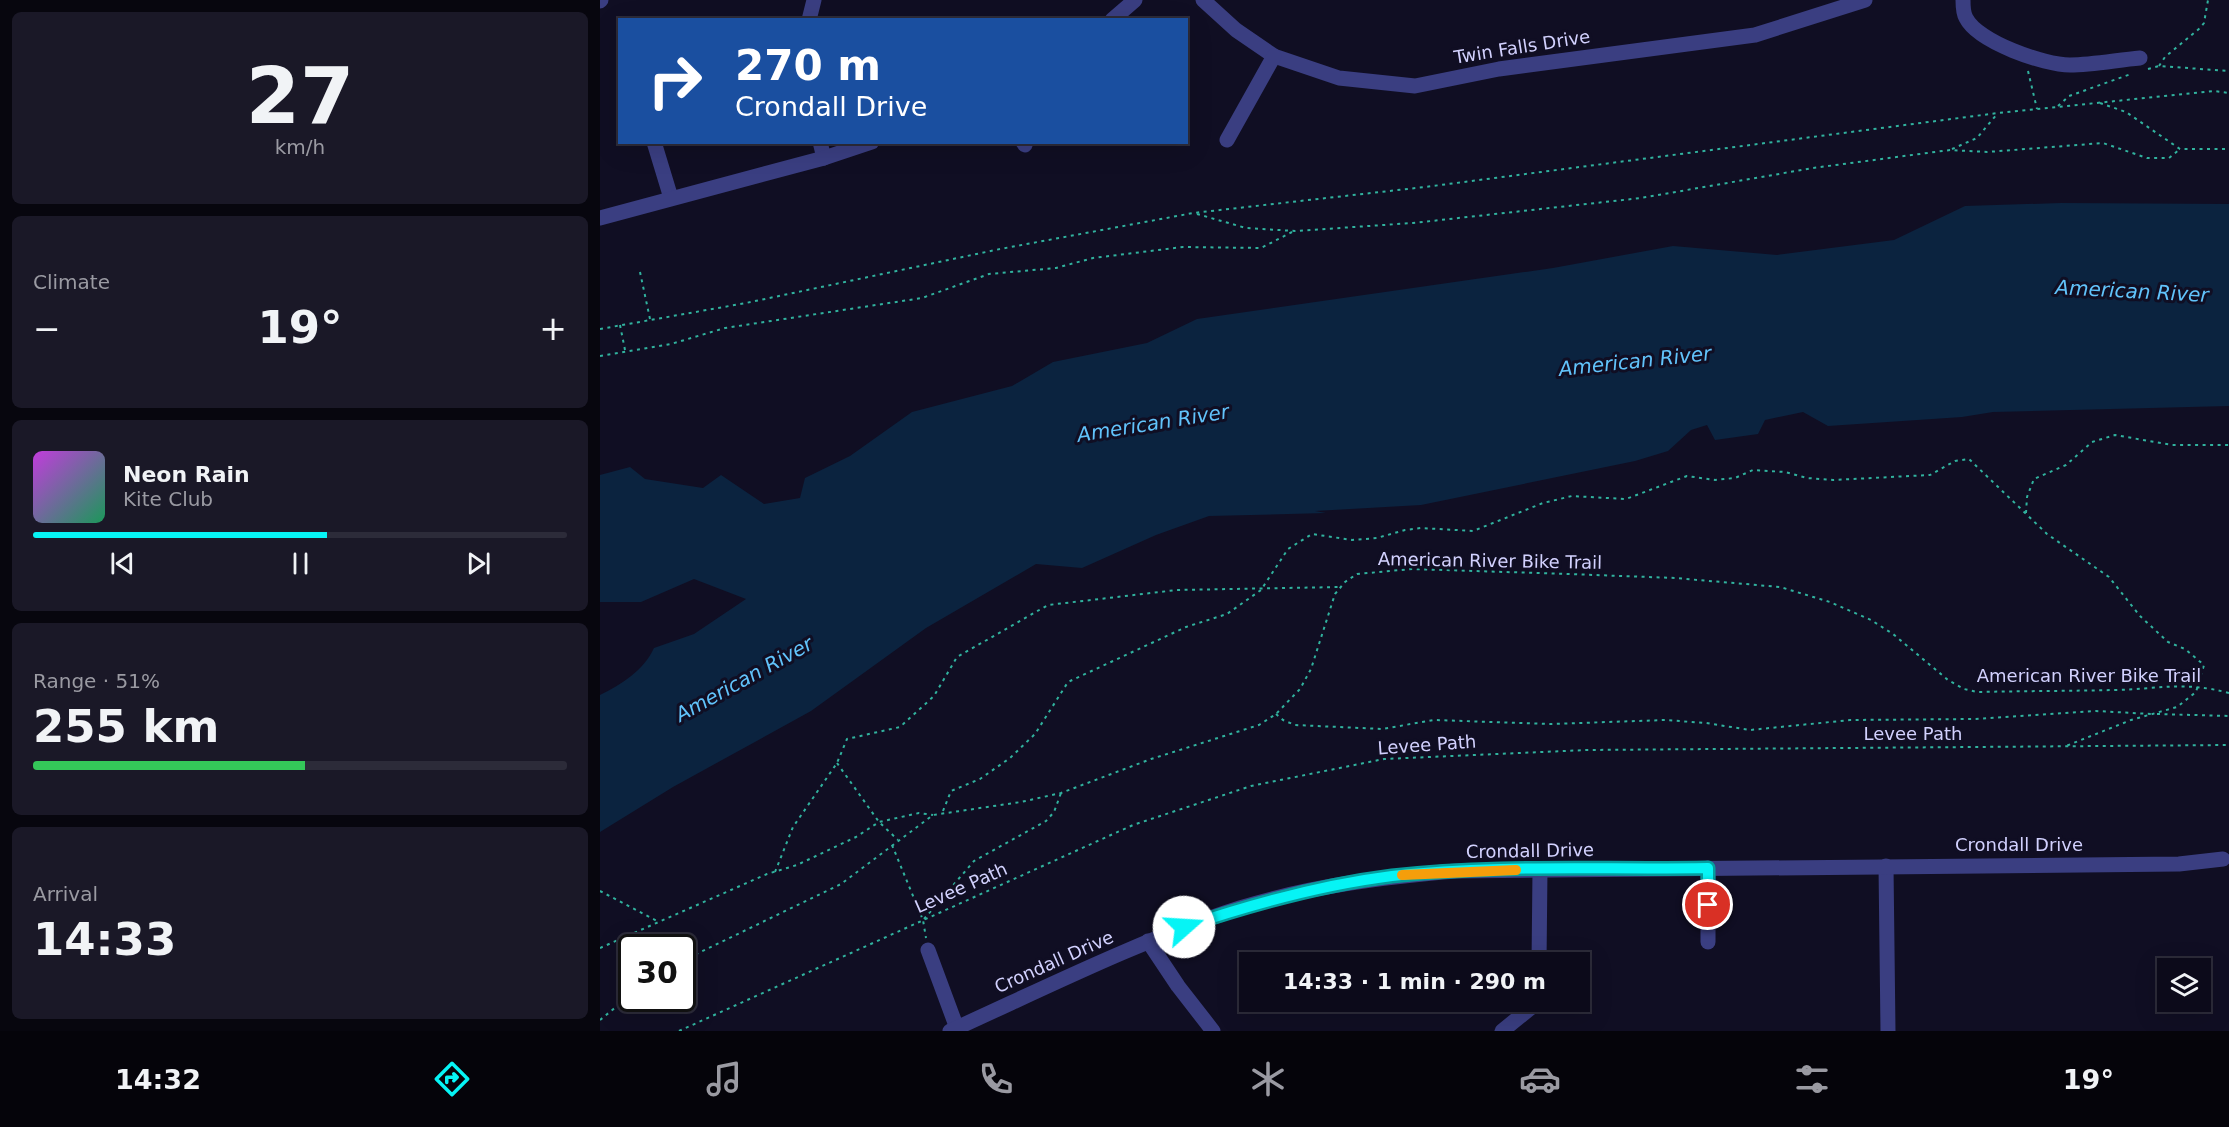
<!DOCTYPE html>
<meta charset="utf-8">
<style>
body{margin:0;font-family:"DejaVu Sans",sans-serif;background:#1a1827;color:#f1f3f6;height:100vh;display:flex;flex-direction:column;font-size:22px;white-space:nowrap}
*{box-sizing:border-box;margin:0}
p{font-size:20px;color:#9a9aa2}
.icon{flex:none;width:33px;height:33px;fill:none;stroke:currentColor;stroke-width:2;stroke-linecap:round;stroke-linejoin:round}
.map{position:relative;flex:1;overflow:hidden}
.details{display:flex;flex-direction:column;gap:12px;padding:12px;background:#07060e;width:600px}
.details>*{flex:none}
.hud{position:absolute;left:18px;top:18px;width:570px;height:126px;border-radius:0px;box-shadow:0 6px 24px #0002,0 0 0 2px #2c2b39;background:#1a4fa0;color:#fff;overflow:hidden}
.fabs{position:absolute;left:1557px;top:958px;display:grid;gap:12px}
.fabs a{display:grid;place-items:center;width:54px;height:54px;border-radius:0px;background:#0c0a1a;box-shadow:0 6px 24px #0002,0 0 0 2px #2c2b39;font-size:30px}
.speed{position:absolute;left:18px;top:934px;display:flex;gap:12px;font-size:30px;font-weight:700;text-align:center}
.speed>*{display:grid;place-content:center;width:78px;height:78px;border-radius:50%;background:#0c0a1a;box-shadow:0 6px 24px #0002,0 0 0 2px #2c2b39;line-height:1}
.speed .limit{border:3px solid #111;border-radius:9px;background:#fff;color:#111}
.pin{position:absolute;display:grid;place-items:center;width:51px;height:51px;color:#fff;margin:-26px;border:3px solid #fff;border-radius:50%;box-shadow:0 2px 6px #0007}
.me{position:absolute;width:66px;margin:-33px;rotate:71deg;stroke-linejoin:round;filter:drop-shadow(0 0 4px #0008)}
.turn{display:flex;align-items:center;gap:21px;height:126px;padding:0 18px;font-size:27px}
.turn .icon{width:78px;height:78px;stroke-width:2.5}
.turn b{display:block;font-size:42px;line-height:51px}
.big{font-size:45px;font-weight:600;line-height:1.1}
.details .widget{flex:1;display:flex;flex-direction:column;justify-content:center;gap:9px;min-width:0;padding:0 21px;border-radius:9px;background:#1a1827}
.details .dial{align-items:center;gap:0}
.dial b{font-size:78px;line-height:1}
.song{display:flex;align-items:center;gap:18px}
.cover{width:72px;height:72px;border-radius:9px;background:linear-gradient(135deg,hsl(290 70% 55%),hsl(150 70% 35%))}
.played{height:6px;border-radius:3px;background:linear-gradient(90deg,#06f4f5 55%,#2c2b39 55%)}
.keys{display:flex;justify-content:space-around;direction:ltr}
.heat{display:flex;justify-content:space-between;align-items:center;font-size:33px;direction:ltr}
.charge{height:9px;border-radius:4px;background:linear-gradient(90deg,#34c759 51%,#2c2b39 0)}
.trip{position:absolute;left:639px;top:952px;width:351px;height:60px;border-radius:0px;background:#0c0a1a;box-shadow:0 6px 24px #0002,0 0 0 2px #2c2b39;font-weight:600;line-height:60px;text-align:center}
.dock{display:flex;height:96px;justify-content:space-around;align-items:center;background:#05040a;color:#9a9aa2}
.dock .icon{width:42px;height:42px}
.dock .selected{color:#06f4f5}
.dock b{font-size:27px;color:#f1f3f6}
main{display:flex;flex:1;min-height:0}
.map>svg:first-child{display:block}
</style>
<main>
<section class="details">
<div class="widget dial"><b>27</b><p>km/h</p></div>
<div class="widget"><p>Climate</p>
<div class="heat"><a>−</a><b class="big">19°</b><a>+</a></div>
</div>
<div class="widget">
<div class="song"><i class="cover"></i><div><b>Neon Rain</b><p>Kite Club</p></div></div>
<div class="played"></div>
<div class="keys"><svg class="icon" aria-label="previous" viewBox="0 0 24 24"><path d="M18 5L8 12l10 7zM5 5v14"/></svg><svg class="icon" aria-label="pause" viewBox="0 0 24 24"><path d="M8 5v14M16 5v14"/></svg><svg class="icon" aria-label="next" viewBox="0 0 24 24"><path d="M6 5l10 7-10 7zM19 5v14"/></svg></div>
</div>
<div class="widget"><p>Range · 51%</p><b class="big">255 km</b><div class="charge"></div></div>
<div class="widget"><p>Arrival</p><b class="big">14:33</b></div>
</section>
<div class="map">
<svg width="1629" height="1031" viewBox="0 0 1629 1031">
<rect width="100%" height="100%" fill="#100e23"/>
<path fill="#0b233f" d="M1461 203 1629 204V406L1393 412 1362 417 1228 426 1203 412 1165 420 1158 434 1115 440 1107 425 1091 430 1068 451 1035 461 821 505 715 511 726 513 609 516 556 535 482 568 436 564 326 628 211 711 73 787 0 832V695C21 685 44 670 54 648L94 634 146 599 94 579 41 602H0V475L30 467 45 479 103 488 121 475 164 504 200 498 205 478 250 456 312 412 412 386 453 362 547 343 597 319 953 268 1073 246 1177 255 1294 240 1365 206Z"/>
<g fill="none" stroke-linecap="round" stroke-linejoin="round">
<g stroke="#31b29e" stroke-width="2" stroke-dasharray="3 4.5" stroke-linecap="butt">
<path d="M1559 66 1565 57 1600 28 1604 23 1608 0"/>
<path d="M1548 69 1559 66 1629 71"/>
<path d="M1428 71 1437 109"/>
<path d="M1500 103 1526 112 1580 149H1629"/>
<path d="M1458 106 1469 96 1531 74"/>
<path d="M1352 149 1377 138 1398 113"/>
<path d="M597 214 646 228 695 231 813 223 1041 198 1213 168 1350 150 1387 152 1503 143 1547 158H1569L1580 149"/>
<path d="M40 272 50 319"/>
<path d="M20 325 25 350"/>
<path d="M0 329 146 303 400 249 593 213 825 187 1398 113 1614 91 1629 93"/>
<path d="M0 356 71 344 125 328 322 298 389 274 456 268 493 258 583 247 661 248 692 232"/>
<path d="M1426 513 1427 497 1434 479 1466 465 1492 442 1515 435 1572 445H1629"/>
<path d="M676 714 683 720 695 725 782 729 834 720 951 724 1065 720 1106 723 1150 730 1250 720 1376 719 1496 711 1551 714"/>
<path d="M1557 714 1629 716"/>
<path d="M237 763 279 822 298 840"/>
<path d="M343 811 351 791 380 779 410 758 435 734 468 682 586 627 627 614 661 590 688 549 712 534 752 540 777 538 805 530 821 528 873 531 943 503 972 496 1026 499 1087 476 1115 480 1135 478 1153 470 1185 472 1207 478 1233 480 1330 475 1355 461 1369 459 1447 534 1509 577 1540 616 1568 642 1585 649 1604 665 1596 692 1577 707 1531 720 1466 746"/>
<path d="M292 845 323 920 326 938"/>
<path d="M175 872 193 827 237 763 247 739 300 727 334 696 357 657 448 605 577 590 740 587"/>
<path d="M0 891 57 921"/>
<path d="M324 919 374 861 446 821 454 812 461 793"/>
<path d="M0 948 167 874 197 865 256 837 279 822 319 813 333 815"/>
<path d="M82 961 241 884 333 815 421 802 461 793 551 759 659 725 676 714 700 689 711 669 735 594 745 582 757 574 812 569 968 574 1075 578 1180 587 1230 602 1271 620 1293 634 1348 680 1364 689 1377 692C1423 691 1469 691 1515 690 1559 689 1584 681 1629 693"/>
<path d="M0 1020 32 994"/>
<path d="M79 1031 533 825 651 786 784 759 987 750 1629 745"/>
</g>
<g stroke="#3a3e81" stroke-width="15">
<path d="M603 0 636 30 674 56 739 78 815 86 899 69 1155 35 1265 0"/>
<path d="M1363 0C1363 6 1363 13 1366 18 1378 42 1444 65 1470 65 1493 65 1517 60 1540 58"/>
<path d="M0 1 1 0"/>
<path d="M209 20 214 0"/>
<path d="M512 20 535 0"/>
<path d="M627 140 674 56"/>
<path d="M54 142 71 198"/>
<path d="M220 142 224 158"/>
<path d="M423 142 425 145"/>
<path d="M0 218 224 158 272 142"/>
<path d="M1286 866 1288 1031"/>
<path d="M1108 868V942"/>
<path d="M548 941 578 986 613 1031"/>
<path d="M328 950 358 1031"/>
<path d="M939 963 940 870"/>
<path d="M350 1031C445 988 540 940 640 908 710 886 783 877 856 871L1579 864 1623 859"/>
<path d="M902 1031 938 1002"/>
</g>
</g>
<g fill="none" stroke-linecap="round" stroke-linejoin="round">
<defs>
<path id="route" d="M584 927C652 904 720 885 792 876 896 864 1003 870 1108 868V905"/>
</defs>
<use href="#route" stroke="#049f9f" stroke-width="15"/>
<use href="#route" stroke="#06f4f5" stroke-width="10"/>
<path stroke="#f59e0b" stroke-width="10" d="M802 875 916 870"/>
</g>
<g text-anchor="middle" stroke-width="6" stroke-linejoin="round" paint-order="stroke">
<g font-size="18" fill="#d2d1fe" stroke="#100e23">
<text transform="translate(922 47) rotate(-9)" y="6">Twin Falls Drive</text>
<text transform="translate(890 561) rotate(1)" y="6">American River Bike Trail</text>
<text x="1489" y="682">American River Bike Trail</text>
<text x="1313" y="740">Levee Path</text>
<text transform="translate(827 745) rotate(-4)" y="6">Levee Path</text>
<text x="1419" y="851">Crondall Drive</text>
<text transform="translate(930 851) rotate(-1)" y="6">Crondall Drive</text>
<text transform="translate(361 888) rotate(-24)" y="6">Levee Path</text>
<text transform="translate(454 962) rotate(-24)" y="6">Crondall Drive</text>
</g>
<g font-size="20" font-style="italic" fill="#61c3fb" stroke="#100e23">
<text transform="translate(1532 291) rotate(3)" y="7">American River</text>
<text transform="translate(1035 361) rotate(-6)" y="7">American River</text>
<text transform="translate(553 423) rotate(-9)" y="7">American River</text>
<text transform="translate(144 679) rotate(-29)" y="7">American River</text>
</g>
</g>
</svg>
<div class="fabs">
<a><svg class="icon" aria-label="layers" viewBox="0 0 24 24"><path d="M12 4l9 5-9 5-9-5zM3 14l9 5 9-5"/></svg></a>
</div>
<div class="speed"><div class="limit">30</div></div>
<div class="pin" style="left:1108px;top:905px;background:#d93025"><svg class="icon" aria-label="arrive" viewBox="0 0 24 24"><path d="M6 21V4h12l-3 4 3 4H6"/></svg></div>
<svg class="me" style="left:584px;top:927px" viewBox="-20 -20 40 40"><circle r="19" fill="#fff"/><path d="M0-13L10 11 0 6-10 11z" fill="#06f4f5"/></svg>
<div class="trip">14:33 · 1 min · 290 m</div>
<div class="hud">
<div class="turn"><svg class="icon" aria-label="right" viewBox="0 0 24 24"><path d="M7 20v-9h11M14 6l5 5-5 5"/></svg><div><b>270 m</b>Crondall Drive</div></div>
</div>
</div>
</main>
<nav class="dock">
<b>14:32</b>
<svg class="icon selected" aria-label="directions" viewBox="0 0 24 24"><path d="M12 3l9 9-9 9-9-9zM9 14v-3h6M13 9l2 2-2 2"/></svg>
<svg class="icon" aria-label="music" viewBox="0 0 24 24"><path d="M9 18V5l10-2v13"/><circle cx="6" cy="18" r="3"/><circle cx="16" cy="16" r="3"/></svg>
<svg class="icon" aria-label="phone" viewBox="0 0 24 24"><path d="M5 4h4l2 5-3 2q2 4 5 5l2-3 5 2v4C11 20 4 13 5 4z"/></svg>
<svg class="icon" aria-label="climate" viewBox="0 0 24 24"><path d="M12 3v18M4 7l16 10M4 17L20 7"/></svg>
<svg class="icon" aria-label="car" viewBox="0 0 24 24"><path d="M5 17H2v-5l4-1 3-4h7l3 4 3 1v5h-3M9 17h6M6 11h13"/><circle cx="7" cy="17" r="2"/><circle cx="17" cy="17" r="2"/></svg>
<svg class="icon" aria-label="filters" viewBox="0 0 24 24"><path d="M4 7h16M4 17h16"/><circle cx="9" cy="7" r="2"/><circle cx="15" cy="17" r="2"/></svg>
<b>19°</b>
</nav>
